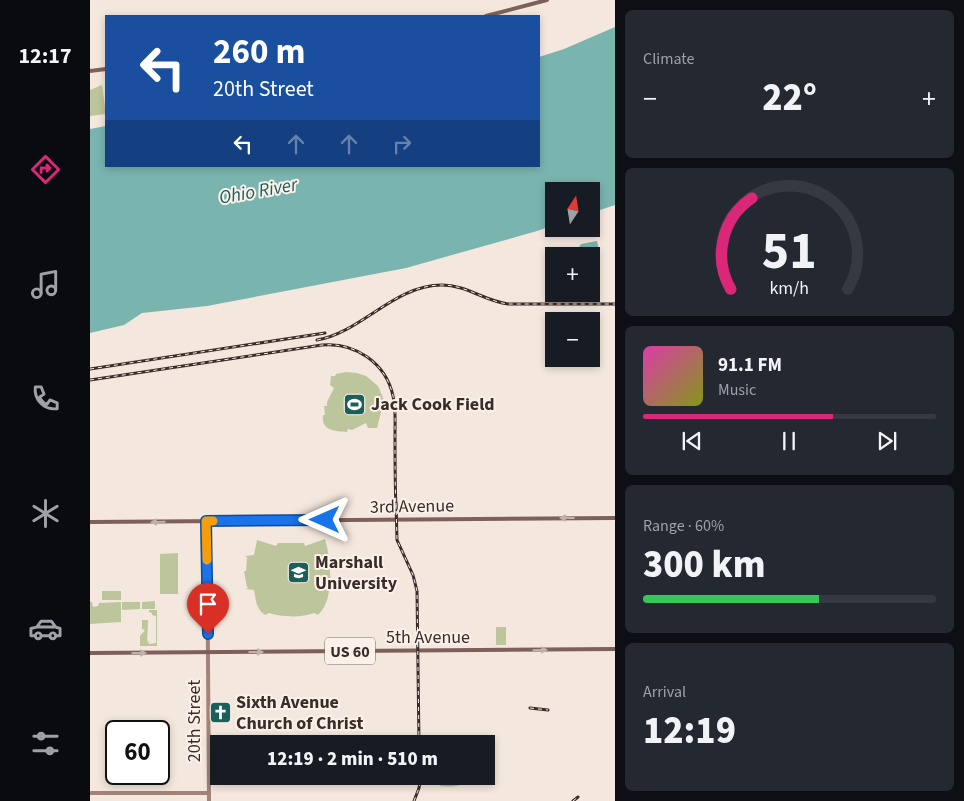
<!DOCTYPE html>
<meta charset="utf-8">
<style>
body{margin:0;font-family:"Source Sans 3",sans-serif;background:#242831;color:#f1f3f6;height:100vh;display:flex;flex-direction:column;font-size:19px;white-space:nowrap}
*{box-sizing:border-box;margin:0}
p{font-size:16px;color:#9ea1a6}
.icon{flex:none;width:28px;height:28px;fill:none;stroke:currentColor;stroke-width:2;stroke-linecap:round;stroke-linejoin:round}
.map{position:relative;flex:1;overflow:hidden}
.details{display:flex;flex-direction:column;gap:10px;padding:10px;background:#0d0f14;width:349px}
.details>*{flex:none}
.banner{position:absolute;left:15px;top:15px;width:435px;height:152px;border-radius:0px;box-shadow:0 2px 8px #0003;background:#1a4fa0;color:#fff;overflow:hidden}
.needle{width:32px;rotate:12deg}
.fabs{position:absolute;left:455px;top:182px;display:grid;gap:10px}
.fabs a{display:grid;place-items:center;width:55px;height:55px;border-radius:0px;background:#171b24;box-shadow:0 2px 8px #0003;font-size:25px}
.speed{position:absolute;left:15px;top:720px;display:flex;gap:10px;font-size:25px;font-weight:700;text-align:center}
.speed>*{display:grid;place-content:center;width:65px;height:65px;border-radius:50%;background:#171b24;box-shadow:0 2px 8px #0003;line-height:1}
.speed .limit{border:2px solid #111;border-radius:8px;background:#fff;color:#111}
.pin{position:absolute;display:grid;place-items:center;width:42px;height:42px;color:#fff;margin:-51px -21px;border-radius:50% 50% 50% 0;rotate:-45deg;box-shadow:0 0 5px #0007}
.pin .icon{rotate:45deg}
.me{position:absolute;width:55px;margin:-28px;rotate:270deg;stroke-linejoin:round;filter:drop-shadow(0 0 4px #0008)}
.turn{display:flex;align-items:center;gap:18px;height:105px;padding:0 25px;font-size:22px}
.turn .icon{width:65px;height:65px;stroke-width:2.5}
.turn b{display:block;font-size:35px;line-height:42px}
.lanes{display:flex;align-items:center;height:48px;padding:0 25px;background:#0003;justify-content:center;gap:25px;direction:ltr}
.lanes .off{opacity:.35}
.big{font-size:38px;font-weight:800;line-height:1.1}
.details .widget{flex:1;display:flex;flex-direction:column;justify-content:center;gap:8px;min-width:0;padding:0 18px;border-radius:8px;background:#242831}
.details .dial{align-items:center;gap:0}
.dial svg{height:130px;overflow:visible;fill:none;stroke:#363941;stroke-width:7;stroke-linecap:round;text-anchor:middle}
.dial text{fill:#f1f3f6;stroke:none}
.song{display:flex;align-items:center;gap:15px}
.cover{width:60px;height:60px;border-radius:8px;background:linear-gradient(135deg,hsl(320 70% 55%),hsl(70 70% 35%))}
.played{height:5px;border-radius:2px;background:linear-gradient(90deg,#db2777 65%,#363941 65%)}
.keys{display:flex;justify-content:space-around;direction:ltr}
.heat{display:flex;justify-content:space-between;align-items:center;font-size:28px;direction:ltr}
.charge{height:8px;border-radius:4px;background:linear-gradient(90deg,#34c759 60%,#363941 0)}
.trip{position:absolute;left:120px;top:735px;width:285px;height:50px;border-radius:0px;background:#171b24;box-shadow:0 2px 8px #0003;font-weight:800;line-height:50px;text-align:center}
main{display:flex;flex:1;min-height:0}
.tab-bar{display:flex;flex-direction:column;width:90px;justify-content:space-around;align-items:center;background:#090b0e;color:#9ea1a6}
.tab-bar .icon{width:35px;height:35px}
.tab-bar .active{color:#db2777}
.tab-bar b{font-size:22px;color:#f1f3f6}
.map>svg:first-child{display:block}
</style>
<main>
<nav class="tab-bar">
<b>12:17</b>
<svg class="icon active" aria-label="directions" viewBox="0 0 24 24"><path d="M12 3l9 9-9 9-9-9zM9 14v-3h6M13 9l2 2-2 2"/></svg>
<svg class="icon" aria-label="music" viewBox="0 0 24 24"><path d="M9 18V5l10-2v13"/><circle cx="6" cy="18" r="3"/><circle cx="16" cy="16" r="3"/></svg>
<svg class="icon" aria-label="phone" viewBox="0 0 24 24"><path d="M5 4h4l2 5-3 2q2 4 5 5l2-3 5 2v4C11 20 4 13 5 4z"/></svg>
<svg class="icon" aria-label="climate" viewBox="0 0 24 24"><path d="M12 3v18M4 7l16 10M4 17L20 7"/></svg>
<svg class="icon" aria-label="car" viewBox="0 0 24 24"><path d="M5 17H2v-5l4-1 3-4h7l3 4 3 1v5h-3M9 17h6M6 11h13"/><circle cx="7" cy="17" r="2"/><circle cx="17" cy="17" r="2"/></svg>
<svg class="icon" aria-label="filters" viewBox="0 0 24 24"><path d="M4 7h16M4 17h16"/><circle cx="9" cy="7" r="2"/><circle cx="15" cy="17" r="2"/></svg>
</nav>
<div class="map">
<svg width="526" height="801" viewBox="0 0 526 801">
<rect width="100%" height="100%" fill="#f4e7dd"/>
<g fill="#bcc59c">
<path d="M12 85 16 114 0 116V90Z"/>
<path d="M256 372 267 373 276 376 288 386 294 400 287 428H278L276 423 262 430 258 429 257 432C245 431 231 431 233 415H235L234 406H237V402L244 388 240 385 241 376H245L246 374Z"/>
<path d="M235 539C241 560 245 600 228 615L224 613C212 618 191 617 179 613L175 615C166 609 166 600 164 590L155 589 159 588 157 587 154 571H156L157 558H158L155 556 164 555 167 540 186 546 188 543H214L215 546Z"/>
<path d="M88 553V594H70V554Z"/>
<rect x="12" y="591" width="19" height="9"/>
<path d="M65 601V609H52V602Z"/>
<path d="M0 602H2L3 607 8 606 9 603 31 602V622L0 624Z"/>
<path d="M32 602H50V609L32 610Z"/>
<path d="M59 610H67V646H50V636L55 630 52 629V620H58L57 643 58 640 59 644 66 643V616L62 615V613L59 612Z"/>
<rect x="406" y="627" width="10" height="18"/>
<path d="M351 776H386C376 785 364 788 350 786Z"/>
</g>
<g fill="#7ab4af">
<path d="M525 27V205L501 213V191H464V225L447 231 316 268 117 306 52 313 34 325 0 333V129L16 126V166H449V57L474 49Z"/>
<path d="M507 241 510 254 508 261 501 262V256H490L489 247 491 244Z"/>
<path d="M484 250 486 251 488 256H464V267L463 255Z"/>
</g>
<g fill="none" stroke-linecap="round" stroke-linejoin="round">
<g stroke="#a28379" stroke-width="4">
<path d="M117 521 119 801"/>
<path d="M0 793H119"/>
</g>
<g stroke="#7d6059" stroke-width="4">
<path d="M396 16 457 0"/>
<path d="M0 71 16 69"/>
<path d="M0 522 526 518"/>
<path d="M0 653 526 649"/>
</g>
<defs>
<g id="rail">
<path d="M227 340C272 332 304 285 352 285 376 285 395 301 418 304H526"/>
<path d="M0 369 235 333"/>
<path d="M0 380 232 345C265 342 296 363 303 396 306 409 305 422 305 435 305 460 305 484 306 509"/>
<path d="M306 503 307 540 323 575 327 591 329 744"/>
<path d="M440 708 458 710"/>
<path d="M324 801 329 788 331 776"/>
<path d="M483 801 488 797"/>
</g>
</defs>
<use href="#rail" stroke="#3a2c29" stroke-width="3"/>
<use href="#rail" stroke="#fbf1ea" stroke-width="1" stroke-dasharray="4" stroke-linecap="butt"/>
</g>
<defs><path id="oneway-solid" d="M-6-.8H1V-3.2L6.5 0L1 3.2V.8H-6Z" transform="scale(1.25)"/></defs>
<g fill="#c2b0a9">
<use href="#oneway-solid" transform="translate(477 518) rotate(180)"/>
<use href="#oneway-solid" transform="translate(68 522) rotate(179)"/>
<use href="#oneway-solid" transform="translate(450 650) rotate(-1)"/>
<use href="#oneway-solid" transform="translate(166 652)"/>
<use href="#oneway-solid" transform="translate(49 653)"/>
</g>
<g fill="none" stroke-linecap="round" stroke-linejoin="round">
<defs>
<path id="route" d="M118 634 116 521 235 520"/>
</defs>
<use href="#route" stroke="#114b97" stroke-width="12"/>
<use href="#route" stroke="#1a73e8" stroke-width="9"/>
<path stroke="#f59e0b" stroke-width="9" d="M117 560 116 521H123"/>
</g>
<defs>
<symbol id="stadium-square" viewBox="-11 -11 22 22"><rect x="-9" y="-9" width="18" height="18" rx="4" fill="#1b5f5b" stroke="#fbf1ea"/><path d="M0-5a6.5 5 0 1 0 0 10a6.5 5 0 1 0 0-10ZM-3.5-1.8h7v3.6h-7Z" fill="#fff"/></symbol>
<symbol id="university-square" viewBox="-11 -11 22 22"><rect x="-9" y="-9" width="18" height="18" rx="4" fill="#1b5f5b" stroke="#fbf1ea"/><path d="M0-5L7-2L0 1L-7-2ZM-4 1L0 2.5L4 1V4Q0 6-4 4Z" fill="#fff"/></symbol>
<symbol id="church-square" viewBox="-11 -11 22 22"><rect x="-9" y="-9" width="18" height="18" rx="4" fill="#1b5f5b" stroke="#fbf1ea"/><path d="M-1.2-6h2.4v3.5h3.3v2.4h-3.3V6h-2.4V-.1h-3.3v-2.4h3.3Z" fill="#fff"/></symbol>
</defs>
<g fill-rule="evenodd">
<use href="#stadium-square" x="252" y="392" width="25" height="25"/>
<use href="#university-square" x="196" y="560" width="25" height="25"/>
<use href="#church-square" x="118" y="700" width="25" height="25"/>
</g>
<g text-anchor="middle" stroke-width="4" stroke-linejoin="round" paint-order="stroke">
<rect fill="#fbf1ea" stroke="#746763" stroke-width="1" x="235" y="637.5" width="50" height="27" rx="4"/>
<g font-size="16" font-weight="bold" fill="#3a2c29">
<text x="260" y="657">US 60</text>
</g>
<g font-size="18" font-weight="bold" fill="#3a2c29" stroke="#fbf1ea" text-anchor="start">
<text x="281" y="410">Jack Cook Field</text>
<text x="225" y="568">Marshall<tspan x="225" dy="21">University</tspan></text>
<text x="146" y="708">Sixth Avenue<tspan x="146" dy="21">Church of Christ</tspan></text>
</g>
<g font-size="18" fill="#3a2c29" stroke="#fbf1ea">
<text transform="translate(322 506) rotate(-1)" y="6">3rd Avenue</text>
<text x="338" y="643">5th Avenue</text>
<text transform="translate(104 721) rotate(-90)" y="6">20th Street</text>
</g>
<g font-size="19" font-style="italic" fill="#1b5f5b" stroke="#fbf1ea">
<text transform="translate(168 190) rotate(-10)" y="7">Ohio River</text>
</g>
</g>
</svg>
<div class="fabs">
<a><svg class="needle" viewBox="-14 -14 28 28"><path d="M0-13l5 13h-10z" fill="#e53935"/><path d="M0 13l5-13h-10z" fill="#9ea1a6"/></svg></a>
<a>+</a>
<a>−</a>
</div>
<div class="speed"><div class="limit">60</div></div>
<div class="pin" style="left:118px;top:634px;background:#d93025"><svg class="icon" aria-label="arrive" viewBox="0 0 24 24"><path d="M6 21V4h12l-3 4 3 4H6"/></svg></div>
<svg class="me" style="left:235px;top:520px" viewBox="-20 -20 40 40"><path d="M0-17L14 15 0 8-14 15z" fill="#1a73e8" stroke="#fff" stroke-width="4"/></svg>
<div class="trip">12:19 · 2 min · 510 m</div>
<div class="banner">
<div class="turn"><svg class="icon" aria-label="left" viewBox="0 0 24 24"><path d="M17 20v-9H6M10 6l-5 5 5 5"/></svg><div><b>260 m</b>20th Street</div></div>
<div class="lanes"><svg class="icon" aria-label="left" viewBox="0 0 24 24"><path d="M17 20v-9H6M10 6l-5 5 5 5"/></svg><svg class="icon off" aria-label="ahead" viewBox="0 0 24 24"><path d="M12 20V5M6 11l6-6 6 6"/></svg><svg class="icon off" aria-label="ahead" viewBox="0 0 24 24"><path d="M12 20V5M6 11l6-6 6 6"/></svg><svg class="icon off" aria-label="right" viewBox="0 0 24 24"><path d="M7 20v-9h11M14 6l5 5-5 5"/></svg></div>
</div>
</div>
<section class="details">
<div class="widget"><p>Climate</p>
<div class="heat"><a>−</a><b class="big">22°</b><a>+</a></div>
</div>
<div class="widget dial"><svg viewBox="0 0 100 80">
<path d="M14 69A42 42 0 1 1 86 69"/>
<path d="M14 69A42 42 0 0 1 27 13" stroke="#db2777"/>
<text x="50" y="56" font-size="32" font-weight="700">51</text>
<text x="50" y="72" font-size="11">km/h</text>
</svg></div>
<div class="widget">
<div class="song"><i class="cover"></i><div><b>91.1 FM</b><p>Music</p></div></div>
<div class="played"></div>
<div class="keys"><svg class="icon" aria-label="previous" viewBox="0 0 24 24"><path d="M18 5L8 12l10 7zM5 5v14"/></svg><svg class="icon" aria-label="pause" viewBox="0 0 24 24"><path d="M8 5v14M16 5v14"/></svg><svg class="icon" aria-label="next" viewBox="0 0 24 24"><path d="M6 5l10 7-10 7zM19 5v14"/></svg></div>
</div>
<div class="widget"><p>Range · 60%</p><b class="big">300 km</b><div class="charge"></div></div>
<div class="widget"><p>Arrival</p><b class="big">12:19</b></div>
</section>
</main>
